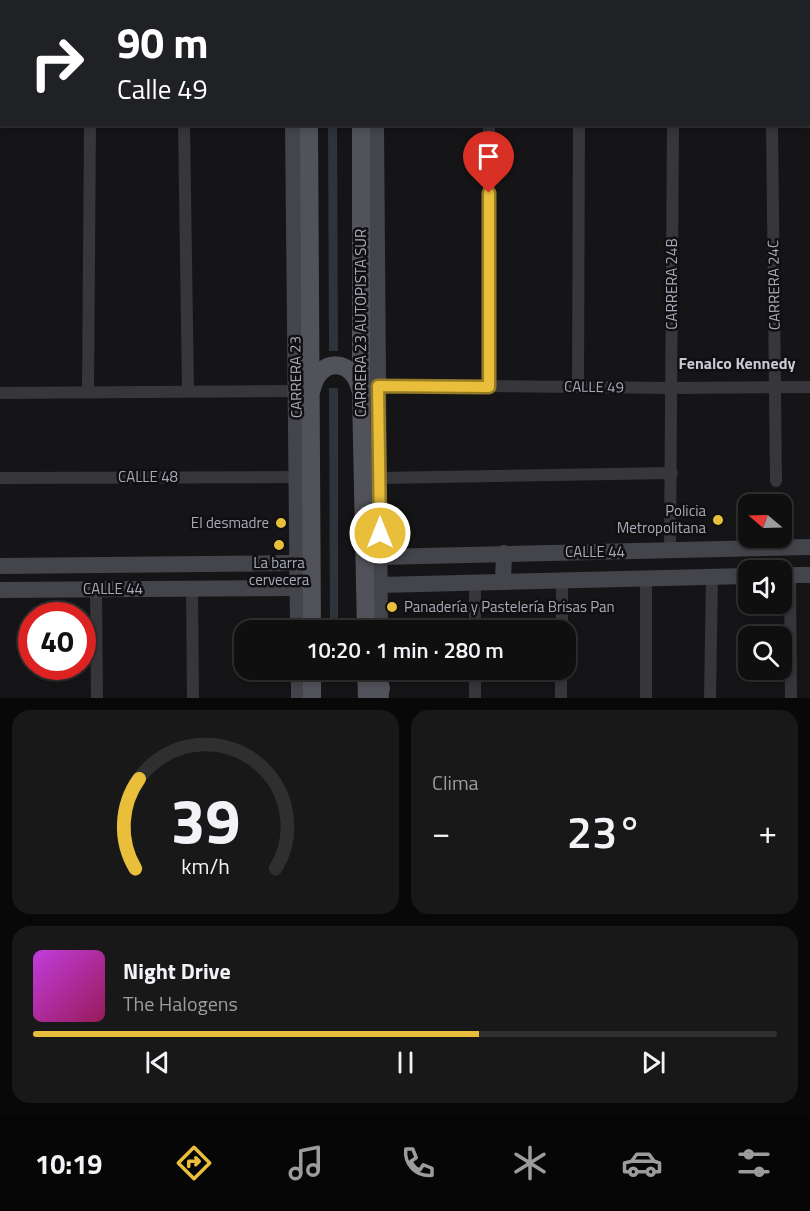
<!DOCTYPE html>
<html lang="es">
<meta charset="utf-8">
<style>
body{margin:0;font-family:"Titillium Web",sans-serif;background:#191819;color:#f1f3f6;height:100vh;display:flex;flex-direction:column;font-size:22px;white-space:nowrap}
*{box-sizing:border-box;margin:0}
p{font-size:20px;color:#9c9c9f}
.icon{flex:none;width:33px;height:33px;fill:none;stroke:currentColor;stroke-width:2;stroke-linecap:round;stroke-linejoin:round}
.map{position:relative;height:698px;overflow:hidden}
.panel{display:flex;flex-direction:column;gap:12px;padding:12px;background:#090809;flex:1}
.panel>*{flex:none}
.hud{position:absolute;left:0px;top:0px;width:810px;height:126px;box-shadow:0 3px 9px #0003,0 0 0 2px #302f30;background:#202124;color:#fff;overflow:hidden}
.needle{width:39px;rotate:289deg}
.tools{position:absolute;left:738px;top:494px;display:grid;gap:12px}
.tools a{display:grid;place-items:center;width:54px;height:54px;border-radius:12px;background:#100f10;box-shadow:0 3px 9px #0003,0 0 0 2px #302f30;font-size:30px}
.speed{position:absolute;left:18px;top:602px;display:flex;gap:12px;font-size:30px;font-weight:700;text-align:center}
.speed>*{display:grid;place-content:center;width:78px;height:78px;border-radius:50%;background:#100f10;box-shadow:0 3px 9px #0003,0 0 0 2px #302f30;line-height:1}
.speed .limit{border:9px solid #d22;background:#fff;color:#111}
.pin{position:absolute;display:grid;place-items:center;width:51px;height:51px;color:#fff;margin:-62px -26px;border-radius:50% 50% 50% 0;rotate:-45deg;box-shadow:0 0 6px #0007}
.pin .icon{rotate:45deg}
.me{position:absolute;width:66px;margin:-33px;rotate:0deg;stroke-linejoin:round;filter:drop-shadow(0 0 4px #0008)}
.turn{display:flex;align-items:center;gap:21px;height:126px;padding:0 18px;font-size:27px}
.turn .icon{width:78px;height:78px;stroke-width:2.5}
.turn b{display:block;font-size:42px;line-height:51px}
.big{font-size:45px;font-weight:600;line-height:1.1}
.panel .tile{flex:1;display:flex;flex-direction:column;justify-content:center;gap:9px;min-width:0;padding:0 21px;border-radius:18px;background:#191819}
.panel .dial{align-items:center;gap:0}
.dial svg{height:156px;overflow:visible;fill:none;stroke:#302f30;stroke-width:7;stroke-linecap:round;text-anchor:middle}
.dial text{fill:#f1f3f6;stroke:none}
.song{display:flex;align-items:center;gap:18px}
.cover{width:72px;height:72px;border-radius:9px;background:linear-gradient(135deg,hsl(290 70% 55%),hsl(330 70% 35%))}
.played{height:6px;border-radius:3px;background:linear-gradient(90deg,#e8be3b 60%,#302f30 60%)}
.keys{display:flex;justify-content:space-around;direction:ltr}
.heat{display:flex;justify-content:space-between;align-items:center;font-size:33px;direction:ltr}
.panel .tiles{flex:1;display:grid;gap:12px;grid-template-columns:1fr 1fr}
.tile:last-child{grid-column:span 2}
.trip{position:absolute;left:234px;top:620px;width:342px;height:60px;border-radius:18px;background:#100f10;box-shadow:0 3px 9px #0003,0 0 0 2px #302f30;font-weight:600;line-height:60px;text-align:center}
.dock{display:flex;height:96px;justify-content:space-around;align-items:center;background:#060606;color:#9c9c9f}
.dock .icon{width:42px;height:42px}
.dock .active{color:#e8be3b}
.dock b{font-size:27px;color:#f1f3f6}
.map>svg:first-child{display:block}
</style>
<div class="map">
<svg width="810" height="698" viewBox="0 0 810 698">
<rect width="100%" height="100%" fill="#151416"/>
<g fill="#2d343b">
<path d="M328 125H337L338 351H329Z"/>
<path d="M329 388H338V630H330Z"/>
</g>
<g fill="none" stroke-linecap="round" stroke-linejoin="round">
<g stroke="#36363b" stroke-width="12">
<path d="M183 0V2"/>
<path d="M670 0V2"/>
<path d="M771 0V2"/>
<path d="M90 2V0"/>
<path d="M483 2V0"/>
<path d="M577 2V0"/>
<path d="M184 124 188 391"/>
<path d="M772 124 776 481"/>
<path d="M379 385 672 388 810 387"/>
<path d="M489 386V124"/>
<path d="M578 387 579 124"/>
<path d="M88 392 90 124"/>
<path d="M0 393 296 391"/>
<path d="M0 478 297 477"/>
<path d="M379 478 672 473"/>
<path d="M670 551 673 124"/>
<path d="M790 575 791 698"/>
<path d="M475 583V630"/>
<path d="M96 589 97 698"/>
<path d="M192 589 193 698"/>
<path d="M562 630V581"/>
<path d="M475 698V669"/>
<path d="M561 698V669"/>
<path d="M646 698V579"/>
<path d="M710 698 712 577"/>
</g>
<g stroke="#44454b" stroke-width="16">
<path d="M292 0V2"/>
<path d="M375 0V2"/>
<path d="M0 59H2"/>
<path d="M808 59H810"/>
<path d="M808 79H810"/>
<path d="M0 82 2 83"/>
<path d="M293 124 298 630"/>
<path d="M376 124 380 630"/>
<path d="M380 557 810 547"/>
<path d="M0 566 298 563"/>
<path d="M782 575H810"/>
<path d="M503 582 504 553"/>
<path d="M380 585 748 576"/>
<path d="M0 590 298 588"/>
<path d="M299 669V698"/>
<path d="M381 669V698"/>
</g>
<g stroke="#52535a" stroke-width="18">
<path d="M308 0V2"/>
<path d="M360 0V2"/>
<path d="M309 124 312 630"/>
<path d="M361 124V394L366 630"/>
<path d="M312 389C319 357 353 358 360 389"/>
<path d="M312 669V698"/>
<path d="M366 669 367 698"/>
<path d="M378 698 381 688"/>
</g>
</g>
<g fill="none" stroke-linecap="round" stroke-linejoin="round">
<defs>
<path id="route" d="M380 533 378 386 489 387V193"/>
</defs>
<use href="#route" stroke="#977c26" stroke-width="15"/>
<use href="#route" stroke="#e8be3b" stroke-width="10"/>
</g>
<g fill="#e8be3b" stroke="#100f11" stroke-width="2">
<circle cx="718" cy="520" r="6"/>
<circle cx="281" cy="523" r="6"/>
<circle cx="279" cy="545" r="6"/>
<circle cx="392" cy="607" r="6"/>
</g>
<g text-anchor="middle" stroke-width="5" stroke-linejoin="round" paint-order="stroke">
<g font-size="15" fill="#a7aab6" stroke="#100f11">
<text transform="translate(672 284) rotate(-90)" y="5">CARRERA 24B</text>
<text transform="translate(774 285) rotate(-91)" y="5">CARRERA 24C</text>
<text transform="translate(361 323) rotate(-90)" y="5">CARRERA 23 AUTOPISTA SUR</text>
<text transform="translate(296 377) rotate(-91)" y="5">CARRERA 23</text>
<text transform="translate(594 387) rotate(1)" y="5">CALLE 49</text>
<text x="148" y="482">CALLE 48</text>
<text x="595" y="557">CALLE 44</text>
<text x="113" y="594">CALLE 44</text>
</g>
<g font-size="15" fill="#a7aab6" stroke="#100f11" text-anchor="end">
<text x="706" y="516">Policia<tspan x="706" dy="17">Metropolitana</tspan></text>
<text x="269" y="528">El desmadre</text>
<text x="279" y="568" text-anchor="middle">La barra<tspan x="279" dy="17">cervecera</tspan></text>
<text x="404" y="612" text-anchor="start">Panadería y Pastelería Brisas Pan</text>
</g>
<g font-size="16" font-weight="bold" fill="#c8c9d2" stroke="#100f11">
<text x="737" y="369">Fenalco Kennedy</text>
</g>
</g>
</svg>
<div class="tools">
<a><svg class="needle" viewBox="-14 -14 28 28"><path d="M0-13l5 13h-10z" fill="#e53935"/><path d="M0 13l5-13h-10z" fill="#9c9c9f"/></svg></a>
<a><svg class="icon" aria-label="sound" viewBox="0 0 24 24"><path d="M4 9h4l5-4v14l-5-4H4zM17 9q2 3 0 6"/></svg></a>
<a><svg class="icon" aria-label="search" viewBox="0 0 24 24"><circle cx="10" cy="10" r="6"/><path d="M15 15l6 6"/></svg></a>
</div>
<div class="speed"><div class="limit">40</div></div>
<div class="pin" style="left:489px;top:193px;background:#d93025"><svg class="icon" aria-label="arrive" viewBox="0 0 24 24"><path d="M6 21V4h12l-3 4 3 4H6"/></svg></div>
<svg class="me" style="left:380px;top:533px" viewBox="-20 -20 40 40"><circle r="17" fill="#e8be3b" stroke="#fff" stroke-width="3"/><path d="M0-11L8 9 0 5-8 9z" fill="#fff"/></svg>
<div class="trip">10:20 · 1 min · 280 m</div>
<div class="hud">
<div class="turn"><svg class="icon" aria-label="right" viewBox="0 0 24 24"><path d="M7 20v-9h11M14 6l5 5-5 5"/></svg><div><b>90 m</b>Calle 49</div></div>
</div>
</div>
<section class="panel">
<div class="tiles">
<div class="tile dial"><svg viewBox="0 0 100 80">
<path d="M14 69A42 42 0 1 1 86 69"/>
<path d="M14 69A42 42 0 0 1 16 23" stroke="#e8be3b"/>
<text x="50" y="56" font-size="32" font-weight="700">39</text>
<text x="50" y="72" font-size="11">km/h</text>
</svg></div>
<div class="tile"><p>Clima</p>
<div class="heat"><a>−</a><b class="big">23°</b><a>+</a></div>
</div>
<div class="tile">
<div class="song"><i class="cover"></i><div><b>Night Drive</b><p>The Halogens</p></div></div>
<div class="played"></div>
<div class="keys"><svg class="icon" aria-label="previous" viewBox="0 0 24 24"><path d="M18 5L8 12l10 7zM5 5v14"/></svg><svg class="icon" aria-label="pause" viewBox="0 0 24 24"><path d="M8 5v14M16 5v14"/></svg><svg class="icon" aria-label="next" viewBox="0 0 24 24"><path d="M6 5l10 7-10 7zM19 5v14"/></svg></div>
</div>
</div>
</section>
<nav class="dock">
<b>10:19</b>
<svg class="icon active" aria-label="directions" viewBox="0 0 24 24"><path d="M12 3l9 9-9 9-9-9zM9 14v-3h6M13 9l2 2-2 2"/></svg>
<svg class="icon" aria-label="music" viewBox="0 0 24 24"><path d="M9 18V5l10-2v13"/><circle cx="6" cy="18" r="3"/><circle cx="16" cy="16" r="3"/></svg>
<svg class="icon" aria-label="phone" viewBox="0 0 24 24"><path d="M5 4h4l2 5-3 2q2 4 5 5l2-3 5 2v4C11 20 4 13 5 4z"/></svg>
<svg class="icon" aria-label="climate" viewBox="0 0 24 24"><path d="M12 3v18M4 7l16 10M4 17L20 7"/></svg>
<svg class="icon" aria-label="car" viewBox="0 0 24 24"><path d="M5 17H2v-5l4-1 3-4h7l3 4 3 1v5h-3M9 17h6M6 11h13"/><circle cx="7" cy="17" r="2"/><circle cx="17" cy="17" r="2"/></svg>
<svg class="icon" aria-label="filters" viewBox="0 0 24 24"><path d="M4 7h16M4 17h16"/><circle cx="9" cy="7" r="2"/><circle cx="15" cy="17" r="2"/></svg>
</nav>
